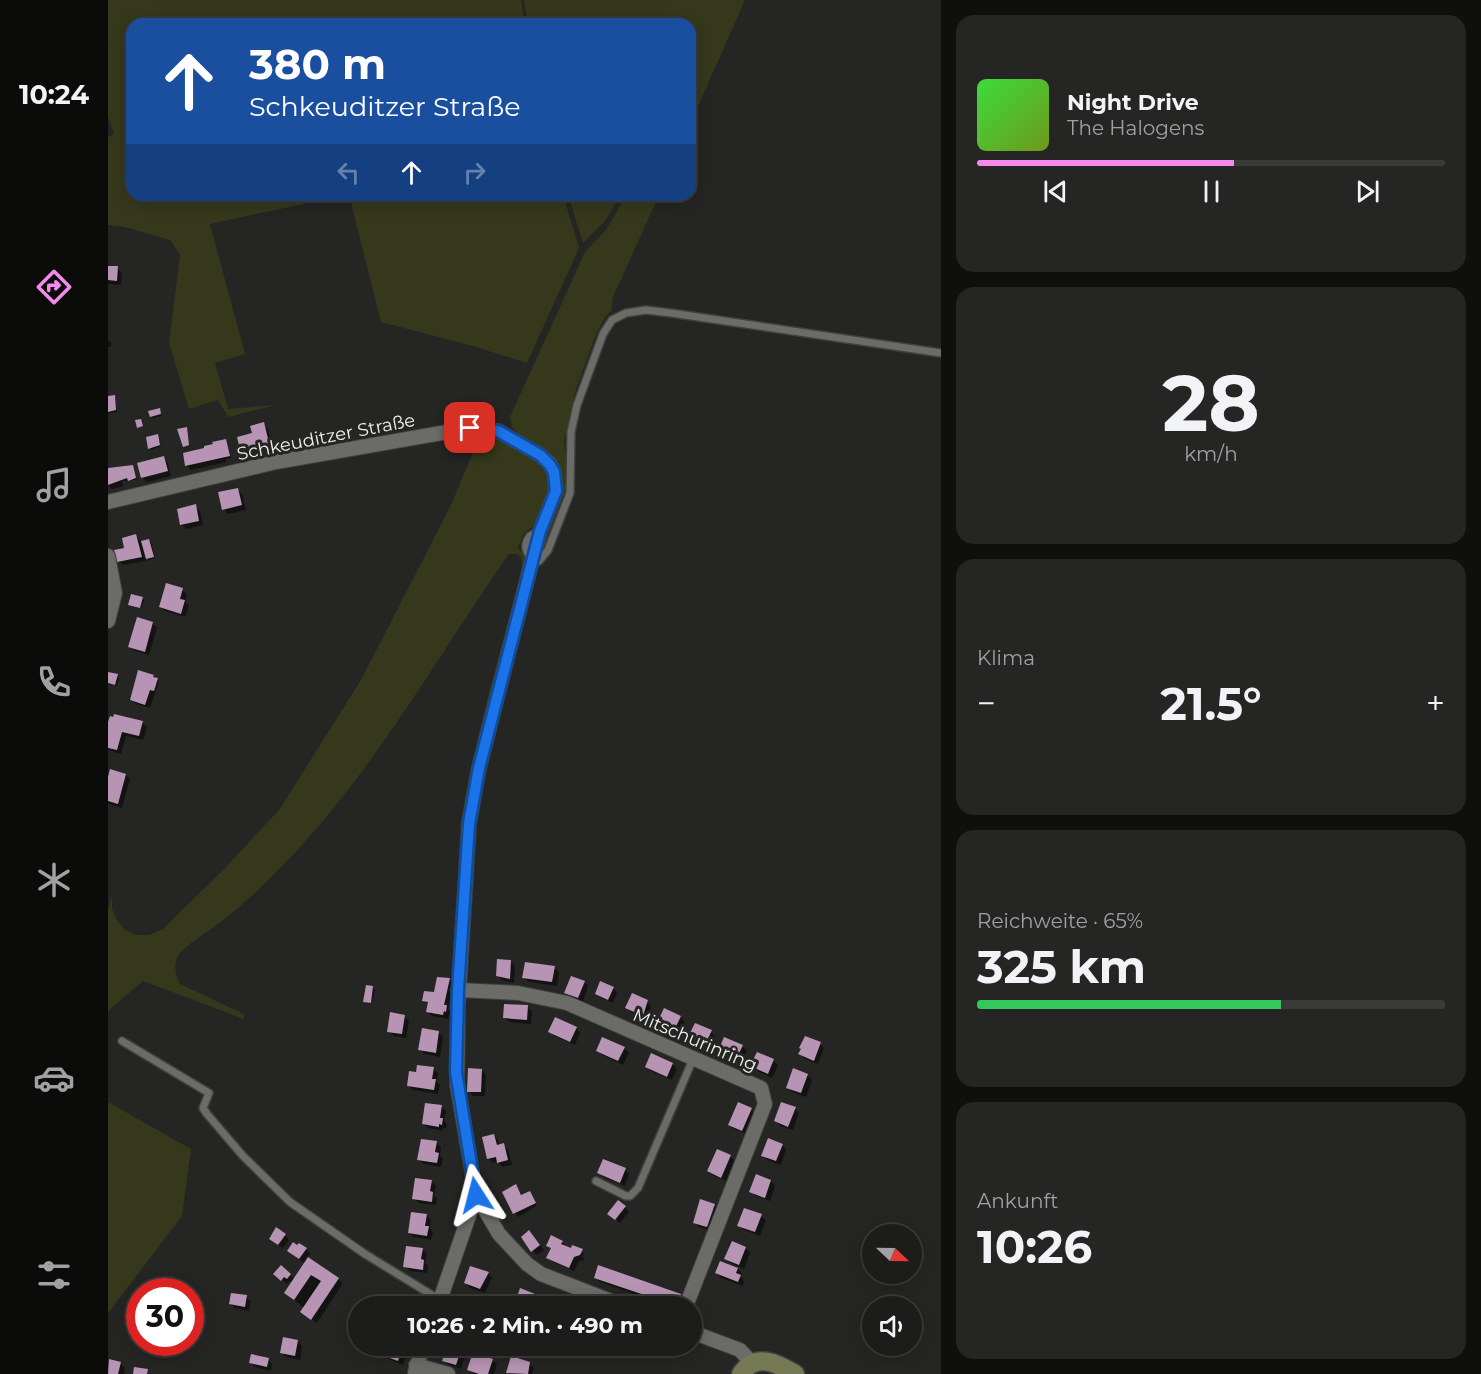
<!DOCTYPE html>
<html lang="de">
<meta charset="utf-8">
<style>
body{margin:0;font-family:Montserrat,sans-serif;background:#252523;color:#f1f3f6;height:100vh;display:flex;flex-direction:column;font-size:22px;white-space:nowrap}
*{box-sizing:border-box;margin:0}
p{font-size:20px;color:#a0a1a2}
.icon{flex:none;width:33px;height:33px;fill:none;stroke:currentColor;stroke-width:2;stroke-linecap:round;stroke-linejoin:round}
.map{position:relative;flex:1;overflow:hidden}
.panel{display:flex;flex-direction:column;gap:15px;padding:15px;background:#0f0f0e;width:540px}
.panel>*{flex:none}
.banner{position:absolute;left:18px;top:18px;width:570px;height:183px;border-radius:18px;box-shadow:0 3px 15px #0003,0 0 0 2px #3a3a39;background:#1a4fa0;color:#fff;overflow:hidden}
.needle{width:39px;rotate:112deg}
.tools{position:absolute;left:754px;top:1224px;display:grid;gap:12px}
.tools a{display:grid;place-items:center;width:60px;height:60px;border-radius:50%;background:#1c1c1a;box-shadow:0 3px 15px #0003,0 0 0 2px #3a3a39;font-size:30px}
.speed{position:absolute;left:18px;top:1278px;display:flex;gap:12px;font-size:30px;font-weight:700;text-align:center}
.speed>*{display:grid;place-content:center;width:78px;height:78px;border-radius:50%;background:#1c1c1a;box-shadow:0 3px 15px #0003,0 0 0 2px #3a3a39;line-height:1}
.speed .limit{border:9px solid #d22;background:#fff;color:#111}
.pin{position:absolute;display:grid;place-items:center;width:51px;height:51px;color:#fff;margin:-26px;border-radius:12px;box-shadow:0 3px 9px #0006}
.me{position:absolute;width:66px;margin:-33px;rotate:351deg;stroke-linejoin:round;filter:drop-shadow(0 0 4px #0008)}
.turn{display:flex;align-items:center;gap:21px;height:126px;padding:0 24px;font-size:27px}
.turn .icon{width:78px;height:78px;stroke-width:2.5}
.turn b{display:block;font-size:42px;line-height:51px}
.lanes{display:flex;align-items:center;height:57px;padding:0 24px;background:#0003;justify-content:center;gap:30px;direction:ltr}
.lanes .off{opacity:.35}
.big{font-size:45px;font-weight:700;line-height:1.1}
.panel .tile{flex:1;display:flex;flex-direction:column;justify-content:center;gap:9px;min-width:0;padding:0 21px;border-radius:18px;background:#252523}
.panel .dial{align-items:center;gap:0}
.dial b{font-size:78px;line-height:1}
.song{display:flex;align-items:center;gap:18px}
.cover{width:72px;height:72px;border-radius:9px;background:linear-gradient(135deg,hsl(120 70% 55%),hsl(80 70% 35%))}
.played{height:6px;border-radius:3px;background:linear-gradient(90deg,#f589ee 55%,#3a3a39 55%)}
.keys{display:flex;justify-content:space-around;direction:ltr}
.heat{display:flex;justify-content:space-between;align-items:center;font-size:33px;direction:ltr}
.charge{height:9px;border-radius:4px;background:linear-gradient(90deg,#34c759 65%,#3a3a39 0)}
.trip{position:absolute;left:240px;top:1296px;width:354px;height:60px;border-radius:30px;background:#1c1c1a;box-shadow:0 3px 15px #0003,0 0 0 2px #3a3a39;font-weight:700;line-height:60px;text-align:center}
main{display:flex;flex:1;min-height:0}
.tabs{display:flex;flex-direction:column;width:108px;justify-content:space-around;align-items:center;background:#0b0b0a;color:#a0a1a2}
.tabs .icon{width:42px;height:42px}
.tabs .current{color:#f589ee}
.tabs b{font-size:27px;color:#f1f3f6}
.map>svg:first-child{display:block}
</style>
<main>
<nav class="tabs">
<b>10:24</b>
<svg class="icon current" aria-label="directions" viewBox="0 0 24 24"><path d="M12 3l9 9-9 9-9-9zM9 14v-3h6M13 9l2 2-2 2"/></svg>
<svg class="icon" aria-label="music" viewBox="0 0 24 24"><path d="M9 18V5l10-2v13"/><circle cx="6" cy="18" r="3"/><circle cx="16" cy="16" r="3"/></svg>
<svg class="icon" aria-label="phone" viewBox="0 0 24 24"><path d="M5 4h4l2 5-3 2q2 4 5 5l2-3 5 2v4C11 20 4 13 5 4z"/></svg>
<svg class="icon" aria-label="climate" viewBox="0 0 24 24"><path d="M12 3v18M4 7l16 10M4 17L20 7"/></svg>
<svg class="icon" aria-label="car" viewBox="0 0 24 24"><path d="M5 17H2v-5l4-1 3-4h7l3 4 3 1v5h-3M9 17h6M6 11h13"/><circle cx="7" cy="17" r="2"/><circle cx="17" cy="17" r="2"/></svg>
<svg class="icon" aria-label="filters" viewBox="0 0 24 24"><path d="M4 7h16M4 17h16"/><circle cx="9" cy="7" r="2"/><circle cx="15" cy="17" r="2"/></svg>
</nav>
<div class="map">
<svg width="833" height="1374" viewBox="0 0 833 1374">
<rect width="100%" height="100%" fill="#252623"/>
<g fill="#35381b">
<path d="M0 0H413L416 24H24V195H237L102 224 137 354 107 363 120 409 168 405 120 417 110 400 81 409 61 343 72 255 62 240 17 227 0 225V137L6 134 0 117Z"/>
<path d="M416 0H637L582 124V24H420Z"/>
<path d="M241 195H455L471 248 419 363 365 346 273 322Z"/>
<path d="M460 195H513L497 221 475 243Z"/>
<path d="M518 195H551L505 297 503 311 497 317 488 334 468 389 456 442 459 464V492L439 546 435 548 433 547 452 484 404 427 402 417 477 252 498 230Z"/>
<path d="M373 434 397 440 438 467 445 484 431 522 416 533 410 547 417 558 418 564 357 824 352 827C366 740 391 656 414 571L413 558 410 554H401C328 658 267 770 178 862 158 883 137 903 114 921 104 929 78 945 71 954 65 964 67 975 72 984L136 1014V1019L35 981 0 1011V909L4 897V909L9 920 17 930 29 935H41L55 929 116 869 171 810 253 680 342 507Z"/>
<path d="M0 1102 83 1149 74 1216 0 1313Z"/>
</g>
<g fill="#0007">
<path d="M0 268H9L14 273 13 285 0 284Z"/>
<path d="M0 340 3 342V347H0Z"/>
<path d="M7 397 9 412 0 413V402Z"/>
<path d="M51 410 54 416 45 418 43 416Z"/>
<path d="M156 424 160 429 165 451 139 458 135 453 146 434Z"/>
<path d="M49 436 53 446 43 450 42 448Z"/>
<path d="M118 440 123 458 118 459V462L83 470 79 465 98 449Z"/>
<path d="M55 458 60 463 63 476 39 482 34 477Z"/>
<path d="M24 466 29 480 14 481 15 486 4 489 0 486V469Z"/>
<path d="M130 490 134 494 138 510 120 514 115 509Z"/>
<path d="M87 506 92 511 95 525 78 529 74 525Z"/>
<path d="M28 536 33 542 41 540 43 542 47 558 41 560 36 555 38 561 15 565 10 561Z"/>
<path d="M74 590 79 594 77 602 81 606 77 617 57 611 52 607Z"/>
<path d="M34 598 36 600 33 609 22 604Z"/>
<path d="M44 623 49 628 41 655 27 651 22 647Z"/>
<path d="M0 673 11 678 9 686 0 684Z"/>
<path d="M45 676 51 681 42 708 28 704 23 700Z"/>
<path d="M34 722 39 727 35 740 18 736 13 754 0 750V728Z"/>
<path d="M18 775 22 779 14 808 0 804V782Z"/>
<path d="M402 961 407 966 406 983 394 980 389 975Z"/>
<path d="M446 968 451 972 449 986 421 982 416 978Z"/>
<path d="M341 980 345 984 340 1009 343 1011 340 1019 324 1016 320 1012 321 1005 316 1000 328 994Z"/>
<path d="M476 982 480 986 475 1002 463 998 458 993Z"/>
<path d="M265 988 267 990 264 1004 259 1003 257 1002Z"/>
<path d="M505 988 509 993 505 1003 493 998 488 994Z"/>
<path d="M539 1001 543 1006 540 1020 524 1013 519 1008Z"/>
<path d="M419 1007 424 1011 423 1024 401 1022 397 1018Z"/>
<path d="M296 1016 301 1021 298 1038 286 1036 281 1032Z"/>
<path d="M572 1017 577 1022 571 1034 564 1031 563 1033 555 1027Z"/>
<path d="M468 1028 472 1033 467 1045 446 1036 442 1031Z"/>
<path d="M603 1032 607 1036 602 1048 587 1042 582 1037Z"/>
<path d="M331 1033 335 1037 332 1057 317 1054 312 1050Z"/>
<path d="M712 1044 716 1048 710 1064 697 1059 692 1054Z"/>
<path d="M634 1046 639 1051 633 1063 616 1056 612 1051Z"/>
<path d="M516 1048 521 1053 515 1065 494 1055 490 1051Z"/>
<path d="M665 1061 670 1065 664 1078 649 1071 644 1066Z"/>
<path d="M564 1064 569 1069 564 1080 543 1071 538 1066Z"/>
<path d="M325 1069 330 1073 329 1082 332 1085 330 1094 305 1090 300 1085 309 1074Z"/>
<path d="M374 1070 378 1075 377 1096H365L360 1091Z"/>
<path d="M700 1075 704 1080 698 1097 684 1092 680 1087Z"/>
<path d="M333 1107 338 1111 336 1121 339 1124 338 1128H335V1131L320 1128 315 1124Z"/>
<path d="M687 1108 691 1113 685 1130 672 1126 668 1121Z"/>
<path d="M643 1109 647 1114 639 1134 626 1129 622 1124Z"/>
<path d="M386 1135 390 1140 392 1146 396 1145 400 1149 404 1165 395 1167 390 1162 385 1163 381 1158Z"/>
<path d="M328 1143 333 1147 332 1156 335 1159 333 1167 316 1164 311 1160Z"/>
<path d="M674 1145 678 1149 673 1165 659 1160 655 1155Z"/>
<path d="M622 1156 627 1161 618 1181 606 1176 601 1171Z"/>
<path d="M517 1170 521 1174 517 1186 496 1177 491 1173Z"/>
<path d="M649 1176 663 1181 667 1186 662 1201 648 1196 643 1192Z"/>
<path d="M323 1181 328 1186 326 1195 329 1198 328 1205 311 1203 306 1198Z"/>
<path d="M408 1186 415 1196 423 1195 429 1205 411 1217 406 1213Z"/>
<path d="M606 1205 610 1210 604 1231 591 1227 586 1222Z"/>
<path d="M517 1207 521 1212 512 1223 506 1218Z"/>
<path d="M318 1215 323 1220 322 1229 325 1232 323 1240 306 1237 301 1233Z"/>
<path d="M653 1216 658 1220 652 1236 636 1230 631 1225Z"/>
<path d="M177 1235 181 1240 175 1248 167 1243Z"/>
<path d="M426 1237 436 1250 429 1255 425 1251Z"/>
<path d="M454 1242 456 1244 454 1247 476 1253 474 1256 477 1260 471 1261 466 1271 445 1262 440 1257Z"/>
<path d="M638 1248 642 1253 636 1269 623 1263 618 1259Z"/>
<path d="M198 1249 202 1254 199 1258 235 1283 209 1323 199 1316 196 1308 178 1293 184 1283 182 1281 179 1284 172 1279 182 1275 187 1279 197 1263 185 1255Z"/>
<path d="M314 1249 319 1254 317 1263 320 1266 319 1273 302 1271 297 1266Z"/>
<path d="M613 1263 630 1269 634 1274 633 1277 636 1281 635 1286 613 1278 609 1273Z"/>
<path d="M380 1273 384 1278 377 1293 362 1288 358 1283Z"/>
<path d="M487 1278 572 1295 577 1300 575 1306H560L492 1282Z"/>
<path d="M426 1295 431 1300 429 1306H413L408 1302Z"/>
<path d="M353 1296 370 1302 374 1306H349Z"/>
<path d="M138 1297 143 1301 141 1311 127 1308 123 1304Z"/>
<path d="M190 1341 194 1346 192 1360 178 1357 174 1353Z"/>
<path d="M281 1346H297L300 1349 295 1365 282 1360 278 1356Z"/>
<path d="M341 1346 353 1348 358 1353 353 1369 341 1365 336 1360Z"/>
<path d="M160 1360 164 1364 163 1371 147 1367 142 1363Z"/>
<path d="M384 1360 389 1364 386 1374H366L361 1369Z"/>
<path d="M2 1361 12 1363 17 1368 16 1374H0Z"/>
<path d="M421 1364 426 1368 424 1374 399 1373Z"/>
</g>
<g fill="#b794b3">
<path d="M0 266H10L9 281 0 280Z"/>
<path d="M7 395 8 410 0 412V396Z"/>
<path d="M52 408 53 414 42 417 40 411Z"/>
<path d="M33 419 35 426 29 428 27 420Z"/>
<path d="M156 422 162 447 133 454 129 437 144 433 142 426Z"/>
<path d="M79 427 81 445 75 447 69 429Z"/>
<path d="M50 434 52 445 40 449 38 437Z"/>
<path d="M118 439 122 456 77 466 75 453 96 448V446L105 444 104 442Z"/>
<path d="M56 456 60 471 33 478 29 463Z"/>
<path d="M25 465 28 478 20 481 19 478 0 485V468Z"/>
<path d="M130 488 134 505 114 510 110 492Z"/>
<path d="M88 504 91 521 72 525 69 509Z"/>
<path d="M28 534 34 557 9 562 6 550 16 548 14 538Z"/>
<path d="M41 539 46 557 38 559 33 541Z"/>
<path d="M58 583 75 588 72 599 77 600 73 614 51 607Z"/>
<path d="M23 594 35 597 32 608 20 605Z"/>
<path d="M29 617 45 622 37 652 20 647Z"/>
<path d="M30 670 46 675 45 677 50 678 46 691 42 690 37 705 22 700Z"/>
<path d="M0 672 10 674 7 685 0 683Z"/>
<path d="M6 714 35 721 31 736 14 732 9 750 0 748V722L2 716 5 717Z"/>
<path d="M2 769 18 774 10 804 0 801V777Z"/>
<path d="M389 959 403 960 402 979 388 976Z"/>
<path d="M417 962 447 966 444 982 414 978Z"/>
<path d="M463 976 477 981 470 998 456 993Z"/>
<path d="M329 977 342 978 336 1005H339L338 1012 336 1011 335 1015 318 1012 320 1002 314 1001 316 991 326 992Z"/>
<path d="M492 981 506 987 500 1000 487 994Z"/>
<path d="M258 985 265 986 263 1003 255 1002Z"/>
<path d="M524 993 540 1000 535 1016 517 1008Z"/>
<path d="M396 1004 420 1005 419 1020 395 1018Z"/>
<path d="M556 1008 573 1016 566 1031 559 1027 558 1029 549 1023Z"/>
<path d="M282 1012 297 1015 294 1034 279 1032Z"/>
<path d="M447 1017 469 1027 462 1042 440 1032Z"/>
<path d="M587 1023 604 1030 597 1045 580 1037Z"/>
<path d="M314 1028 331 1031 328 1053 310 1050Z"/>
<path d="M697 1036 713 1042 706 1061 690 1054 693 1049 691 1048Z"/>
<path d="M494 1037 517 1047 510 1061 488 1051Z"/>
<path d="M616 1037 635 1045 628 1060 610 1051Z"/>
<path d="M649 1052 666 1059 660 1074 642 1066Z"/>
<path d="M543 1053 565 1063 559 1077 537 1067Z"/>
<path d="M309 1065 326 1067 324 1079H328L326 1090 299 1086 301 1071 308 1072Z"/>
<path d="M360 1068 374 1069 373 1092H359Z"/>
<path d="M685 1068 700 1074 693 1093 678 1088Z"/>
<path d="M630 1102 644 1108 634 1131 620 1125Z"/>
<path d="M673 1102 688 1107 680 1127 666 1121Z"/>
<path d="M317 1103 334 1105 332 1118H335L334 1125 331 1124V1127L314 1124Z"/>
<path d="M386 1134 389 1145 396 1143 400 1160 389 1163 388 1157 379 1159 374 1137Z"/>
<path d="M660 1138 675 1144 668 1161 653 1156Z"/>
<path d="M313 1139 329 1141 327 1152 331 1153 329 1163 309 1160Z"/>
<path d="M609 1149 623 1155 613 1178 599 1171Z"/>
<path d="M495 1159 518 1168 512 1183 489 1173Z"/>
<path d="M648 1174 663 1180 657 1198 641 1192Z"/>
<path d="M307 1178 324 1180 322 1191 325 1192 324 1202 304 1199Z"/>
<path d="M408 1184 413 1195 422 1191 428 1203 405 1214 394 1192Z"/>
<path d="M592 1199 607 1204 599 1227 585 1223Z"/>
<path d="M510 1200 518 1206 507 1220 499 1214Z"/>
<path d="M636 1208 654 1214 647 1232 629 1226Z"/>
<path d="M303 1212 319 1214 317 1226H321L319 1236 300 1233Z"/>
<path d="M168 1227 178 1234 170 1245 161 1239Z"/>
<path d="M421 1230 432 1245 423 1252 413 1237Z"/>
<path d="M443 1235 455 1241 453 1244 463 1248 464 1245 475 1249 472 1255 466 1257 461 1268 438 1258 443 1248 438 1246Z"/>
<path d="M624 1241 638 1247 631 1265 616 1259Z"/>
<path d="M185 1242 189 1245 191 1243 199 1248 191 1259 179 1251Z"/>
<path d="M298 1246 315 1248 313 1259 316 1260 315 1270 295 1267Z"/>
<path d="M200 1257 231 1278 203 1320 192 1312 213 1281 203 1275 186 1300 176 1293Z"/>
<path d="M612 1261 630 1268 628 1273 633 1275 630 1282 607 1273Z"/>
<path d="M173 1265 183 1274 179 1279 176 1277 173 1281 165 1274Z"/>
<path d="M490 1265 573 1294 569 1306 486 1278Z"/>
<path d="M362 1266 381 1272 372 1289 356 1283Z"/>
<path d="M412 1288 427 1294 423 1306 407 1303Z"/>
<path d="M123 1293 139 1295 137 1307 121 1304Z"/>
<path d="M352 1294 371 1301 369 1306H348Z"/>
<path d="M441 1298 456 1304 455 1306H438Z"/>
<path d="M175 1337 190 1340 187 1356 172 1353Z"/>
<path d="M280 1346H295L290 1361 276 1356Z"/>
<path d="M339 1346 354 1347 348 1365 334 1361Z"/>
<path d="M365 1352 385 1359 380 1374H371L359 1370Z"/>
<path d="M143 1354 161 1358 159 1367 141 1363Z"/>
<path d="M403 1356 422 1362 420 1374 398 1373Z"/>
<path d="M1 1359 13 1362 10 1374H0Z"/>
<path d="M26 1367 40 1369 39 1374H25Z"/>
</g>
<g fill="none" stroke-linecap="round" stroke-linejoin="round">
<defs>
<g id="lane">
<path d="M430 532 422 536C414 546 418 558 431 561L440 550 462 493 463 432 469 405 495 334 504 320 518 313 538 310 563 313 833 353"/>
<path d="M14 1041 101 1093 95 1108 99 1114 135 1156 182 1202 257 1254 332 1300"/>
<path d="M488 1181 518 1196H522L530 1188 585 1059"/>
</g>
<g id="street">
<path d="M0 502 168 462 362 428 390 431 432 455 442 464 446 472 448 491 432 531 427 549 371 768 361 824 350 1005 349 1084 368 1195 391 1234 419 1264 433 1274 516 1306"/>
<path d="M0 556 7 593 0 621"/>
<path d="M350 990 410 993 459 1003 653 1088 657 1104 578 1306"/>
<path d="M330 1306 368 1195"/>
<path d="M584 1332 632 1350 644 1363"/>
<path d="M308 1365 340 1374"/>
<path d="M307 1372 315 1346"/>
</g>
<path id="secondary" d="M633 1374C648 1352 669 1363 687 1374"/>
</defs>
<use href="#lane" stroke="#40413e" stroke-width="10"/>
<use href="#street" stroke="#40413e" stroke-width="16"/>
<use href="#secondary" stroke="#40413e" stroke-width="21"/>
<use href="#lane" stroke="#6b6c68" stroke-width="7"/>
<use href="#street" stroke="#6b6c68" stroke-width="14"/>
<use href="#secondary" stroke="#767a54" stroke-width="18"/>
</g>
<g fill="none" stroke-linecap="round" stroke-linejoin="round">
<defs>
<path id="route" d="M362 428 390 431 432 455 442 465 446 472 448 491 432 531 371 768 361 824 350 990 348 1072 368 1195"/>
</defs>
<use href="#route" stroke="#114b97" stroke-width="15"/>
<use href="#route" stroke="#1a73e8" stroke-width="10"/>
</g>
<g text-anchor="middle" stroke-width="6" stroke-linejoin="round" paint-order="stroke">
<g font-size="18" fill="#f0f1ef" stroke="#252623">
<text transform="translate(218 437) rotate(-11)" y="6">Schkeuditzer Straße</text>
<text transform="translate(587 1040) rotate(23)" y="6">Mitschurinring</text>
</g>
</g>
</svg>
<div class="tools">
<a><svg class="needle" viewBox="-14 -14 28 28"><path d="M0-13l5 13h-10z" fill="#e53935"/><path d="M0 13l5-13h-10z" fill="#a0a1a2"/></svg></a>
<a><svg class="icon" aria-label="sound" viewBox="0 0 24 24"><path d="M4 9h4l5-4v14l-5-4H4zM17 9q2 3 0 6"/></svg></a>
</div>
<div class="speed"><div class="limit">30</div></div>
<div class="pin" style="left:362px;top:428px;background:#d93025"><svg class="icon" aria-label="arrive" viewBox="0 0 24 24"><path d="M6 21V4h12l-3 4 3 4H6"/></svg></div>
<svg class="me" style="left:368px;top:1195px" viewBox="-20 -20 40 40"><path d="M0-17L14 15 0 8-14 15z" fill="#1a73e8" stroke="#fff" stroke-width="4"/></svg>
<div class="trip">10:26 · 2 Min. · 490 m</div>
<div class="banner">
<div class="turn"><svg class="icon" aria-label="ahead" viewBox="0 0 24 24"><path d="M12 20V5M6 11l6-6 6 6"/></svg><div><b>380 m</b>Schkeuditzer Straße</div></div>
<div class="lanes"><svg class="icon off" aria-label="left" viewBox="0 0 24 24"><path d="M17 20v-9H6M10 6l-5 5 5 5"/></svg><svg class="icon" aria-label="ahead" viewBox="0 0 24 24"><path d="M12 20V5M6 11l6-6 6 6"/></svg><svg class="icon off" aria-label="right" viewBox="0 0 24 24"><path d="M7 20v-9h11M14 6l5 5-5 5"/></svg></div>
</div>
</div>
<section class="panel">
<div class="tile">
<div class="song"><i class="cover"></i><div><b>Night Drive</b><p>The Halogens</p></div></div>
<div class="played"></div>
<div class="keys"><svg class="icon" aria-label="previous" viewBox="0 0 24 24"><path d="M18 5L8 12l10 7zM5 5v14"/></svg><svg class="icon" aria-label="pause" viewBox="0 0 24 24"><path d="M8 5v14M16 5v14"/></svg><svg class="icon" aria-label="next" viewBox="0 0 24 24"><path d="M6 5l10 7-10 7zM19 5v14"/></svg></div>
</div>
<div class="tile dial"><b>28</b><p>km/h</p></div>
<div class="tile"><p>Klima</p>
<div class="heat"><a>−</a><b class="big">21.5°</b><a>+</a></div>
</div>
<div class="tile"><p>Reichweite · 65%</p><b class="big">325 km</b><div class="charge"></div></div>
<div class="tile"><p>Ankunft</p><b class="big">10:26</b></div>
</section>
</main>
